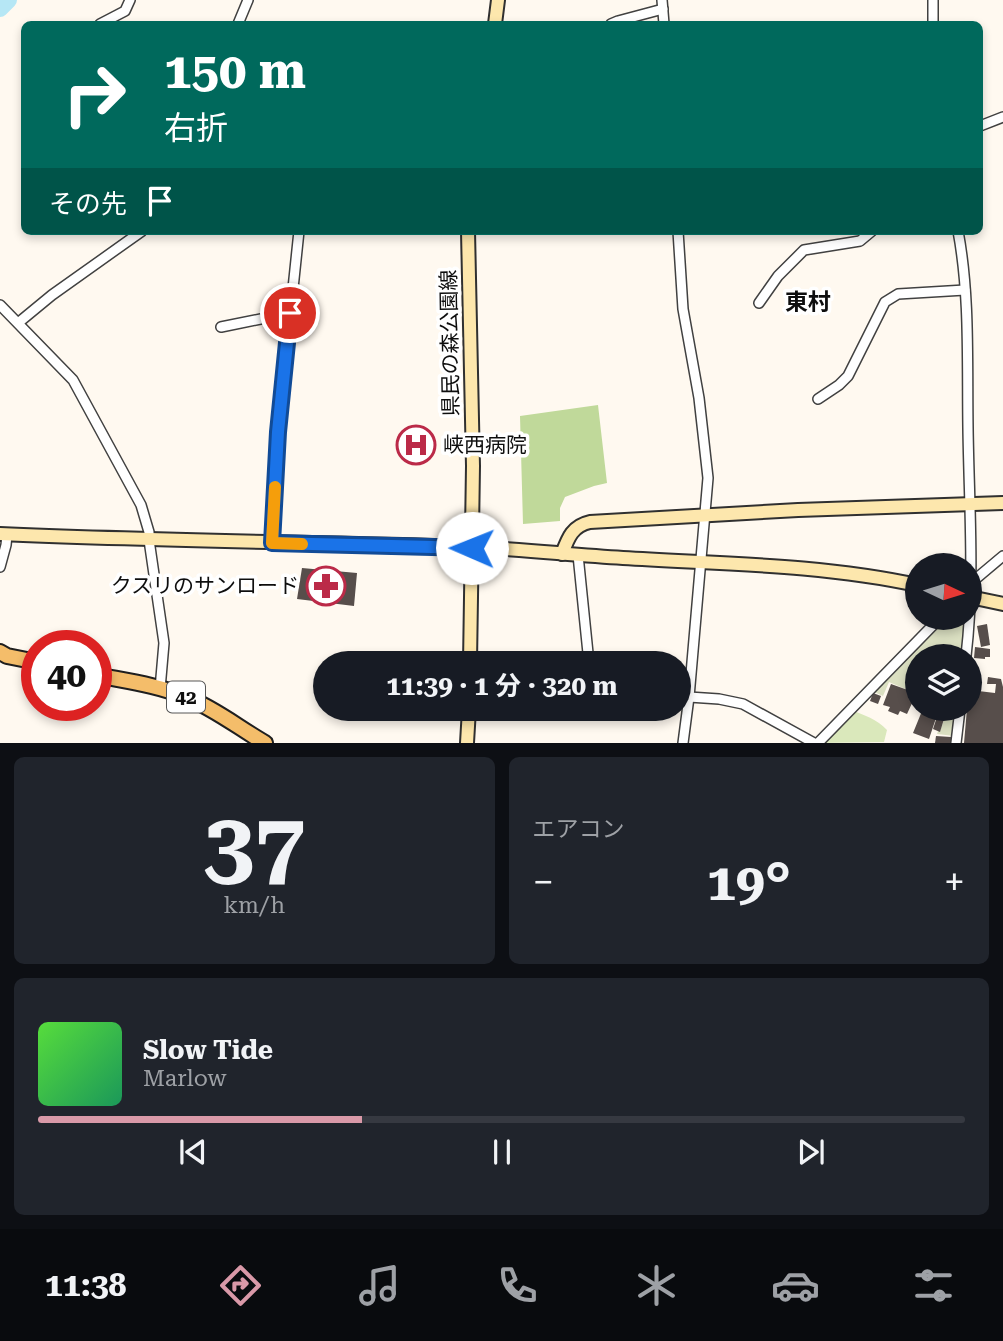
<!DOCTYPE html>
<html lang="ja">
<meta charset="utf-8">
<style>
body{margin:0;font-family:"Roboto Serif","Noto Sans JP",serif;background:#20242c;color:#f1f3f6;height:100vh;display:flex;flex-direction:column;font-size:26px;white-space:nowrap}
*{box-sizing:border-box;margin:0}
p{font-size:23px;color:#9ea1a6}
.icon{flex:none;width:38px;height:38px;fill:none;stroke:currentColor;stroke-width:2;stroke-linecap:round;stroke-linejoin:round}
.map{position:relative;height:743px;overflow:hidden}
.panel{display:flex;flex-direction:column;gap:14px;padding:14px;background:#0d0f14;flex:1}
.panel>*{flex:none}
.hud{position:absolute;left:21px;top:21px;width:962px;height:214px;border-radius:10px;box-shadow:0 4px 10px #0003;background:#00695c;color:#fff;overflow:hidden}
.needle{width:46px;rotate:94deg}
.buttons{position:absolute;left:905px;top:553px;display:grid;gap:14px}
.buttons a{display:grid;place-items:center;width:77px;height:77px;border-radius:50%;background:#171b24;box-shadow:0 4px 10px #0003;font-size:35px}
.speed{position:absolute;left:21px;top:630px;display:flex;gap:14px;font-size:35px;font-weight:700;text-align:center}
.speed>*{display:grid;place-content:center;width:91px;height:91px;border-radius:50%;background:#171b24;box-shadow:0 4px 10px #0003;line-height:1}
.speed .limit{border:10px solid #d22;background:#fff;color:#111}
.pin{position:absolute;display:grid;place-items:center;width:60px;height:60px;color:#fff;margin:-30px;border:4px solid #fff;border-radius:50%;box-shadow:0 2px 7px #0007}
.me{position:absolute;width:77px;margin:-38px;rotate:271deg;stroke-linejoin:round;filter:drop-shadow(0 0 5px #0008)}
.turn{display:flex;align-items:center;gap:24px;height:147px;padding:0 28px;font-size:32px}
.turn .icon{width:91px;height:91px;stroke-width:2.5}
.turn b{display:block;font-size:49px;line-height:60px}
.then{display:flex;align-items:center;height:66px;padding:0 28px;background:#0003;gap:14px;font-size:26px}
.big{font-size:52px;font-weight:700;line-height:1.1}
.panel .widget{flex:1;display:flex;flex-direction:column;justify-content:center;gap:10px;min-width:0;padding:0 24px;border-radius:10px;background:#20242c}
.panel .dial{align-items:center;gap:0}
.dial b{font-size:91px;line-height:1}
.song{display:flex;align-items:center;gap:21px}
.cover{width:84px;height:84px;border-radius:10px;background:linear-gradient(135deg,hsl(110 70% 55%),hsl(150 70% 35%))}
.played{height:7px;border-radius:4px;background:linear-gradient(90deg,#d999a8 35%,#363941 35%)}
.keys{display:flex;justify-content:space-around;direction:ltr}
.heat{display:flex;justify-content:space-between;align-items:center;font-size:38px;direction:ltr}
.panel .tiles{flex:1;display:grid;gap:14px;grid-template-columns:1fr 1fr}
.widget:last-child{grid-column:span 2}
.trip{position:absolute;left:313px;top:651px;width:378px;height:70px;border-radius:35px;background:#171b24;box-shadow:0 4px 10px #0003;font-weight:700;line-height:70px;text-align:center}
.menu{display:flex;height:112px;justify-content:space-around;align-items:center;background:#090b0e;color:#9ea1a6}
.menu .icon{width:49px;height:49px}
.menu .selected{color:#d999a8}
.menu b{font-size:32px;color:#f1f3f6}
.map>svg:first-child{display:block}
</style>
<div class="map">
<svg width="1003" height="743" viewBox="0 0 1003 743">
<rect width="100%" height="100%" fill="#fff9f0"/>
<path fill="#dae8bb" d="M851 710C864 715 877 719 887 730L884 742 821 743Z"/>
<path fill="#c0d99a" d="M598 405 607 483 594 486 565 497 560 508V521L523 524 520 416Z"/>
<g fill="#dbe0c2">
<path d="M942 618H966L963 656H917V694L889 682 883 696 872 691Z"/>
<path d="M943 709H957L954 736 937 734 938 731H940L944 720 940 718Z"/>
</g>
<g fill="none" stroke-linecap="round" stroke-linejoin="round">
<path stroke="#b6e7f5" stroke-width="16" d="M0 9 9 0"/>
</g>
<g fill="#574e4b">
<path d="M302 568 357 573 354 606 297 599Z"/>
<path d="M987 624 990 645 981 647 977 626Z"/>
<path d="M975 647 990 649V657H985V659L974 658Z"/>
<path d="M988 677 1001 679 1003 687V743H964L967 709H970V690L995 693 996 684H987Z"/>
<path d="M891 684 916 693 914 697 917 698V703L913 701 907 714 900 711 898 715 888 711 890 707 883 705Z"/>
<path d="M873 693 881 696 878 704 870 701Z"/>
<path d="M916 709H927L932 711 933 709H939L929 739 913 733 922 711Z"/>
<path d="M937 717 944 719 940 732 933 729Z"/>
<path d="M936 736 951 737V743H935Z"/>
</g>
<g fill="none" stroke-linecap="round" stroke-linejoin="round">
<defs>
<g id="street">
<path d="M662 0 664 24"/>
<path d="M100 24 125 11 130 0"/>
<path d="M238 24 248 0"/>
<path d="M611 24 618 21 663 9"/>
<path d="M933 24V0"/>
<path d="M980 126 1003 117"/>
<path d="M678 231 683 309 699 398 708 478 689 697 683 743"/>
<path d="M958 231C970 295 967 362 968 428 969 504 975 580 966 656"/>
<path d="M759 303 778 276 804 250 860 241 872 231"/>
<path d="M0 305 73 380 141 505 149 532V540L164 643 160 689"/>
<path d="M18 323 52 295 142 231"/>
<path d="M221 327 290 313"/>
<path d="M818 399 839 385 848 376 885 302 898 294 965 290"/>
<path d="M272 543 278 432 299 231"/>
<path d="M578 555 589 663"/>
<path d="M0 567 6 545 7 535"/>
<path d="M972 582 1003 556"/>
<path d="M689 697 719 699 743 704 814 743"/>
<path d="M818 743 940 618"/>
<path d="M956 743 960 709"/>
</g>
<g id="secondary">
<path d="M495 24 498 0"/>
<path d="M468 231 473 466 470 663"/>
<path d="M0 534C157 541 313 542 470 547 521 549 572 555 623 558 721 564 820 564 917 585"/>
<path d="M562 554C568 538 572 526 590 522L798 510 1003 503"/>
<path d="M970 597 1003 604"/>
<path d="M467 743 469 709"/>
</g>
<g id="primary">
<path d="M0 652 7 656 37 662"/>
<path d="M96 675C126 681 158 685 186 697 214 708 239 728 265 743"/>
</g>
</defs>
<use href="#street" stroke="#414141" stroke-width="12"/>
<use href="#secondary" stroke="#303030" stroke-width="16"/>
<use href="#primary" stroke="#1f1f1f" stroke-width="18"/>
<use href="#street" stroke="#fff" stroke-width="9"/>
<use href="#secondary" stroke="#fde7ad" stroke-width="12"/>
<use href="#primary" stroke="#f4bd6a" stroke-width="14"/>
</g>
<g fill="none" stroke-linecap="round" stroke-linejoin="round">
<defs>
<path id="route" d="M290 313 278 432 272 543 472 548"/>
</defs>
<use href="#route" stroke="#114b97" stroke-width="18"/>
<use href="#route" stroke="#1a73e8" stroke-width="12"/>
<path stroke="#f59e0b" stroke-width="12" d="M275 487 272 543 302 544"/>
</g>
<defs>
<symbol id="hospital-ring" viewBox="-11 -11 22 22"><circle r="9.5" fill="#fff" stroke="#bb2a48" stroke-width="1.5"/><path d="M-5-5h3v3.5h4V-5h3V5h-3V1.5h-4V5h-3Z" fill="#bb2a48"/></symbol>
<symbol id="pharmacy-ring" viewBox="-11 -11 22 22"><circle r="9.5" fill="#fff" stroke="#bb2a48" stroke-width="1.5"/><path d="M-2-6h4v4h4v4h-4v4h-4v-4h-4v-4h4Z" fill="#bb2a48"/></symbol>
</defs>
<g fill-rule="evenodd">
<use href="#hospital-ring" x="394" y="423" width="44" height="44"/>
<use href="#pharmacy-ring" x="304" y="564" width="44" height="44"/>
</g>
<g text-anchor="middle" stroke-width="7" stroke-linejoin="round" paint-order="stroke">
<rect fill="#fff" stroke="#565656" stroke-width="2" x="167" y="681.5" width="38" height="31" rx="5"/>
<g font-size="19" font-weight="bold" fill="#0e0e0e">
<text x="186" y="704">42</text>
</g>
<g font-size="21" fill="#0e0e0e" stroke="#fff">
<text transform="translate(450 343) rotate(-91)" y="7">県民の森公園線</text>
</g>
<g font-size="21" fill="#0e0e0e" stroke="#fff" text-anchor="start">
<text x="443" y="452">峡西病院</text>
<text x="299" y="593" text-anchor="end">クスリのサンロード</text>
</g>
<g font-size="23" font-weight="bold" fill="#0e0e0e" stroke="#fff">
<text x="808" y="310">東村</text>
</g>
</g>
</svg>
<div class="buttons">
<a><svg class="needle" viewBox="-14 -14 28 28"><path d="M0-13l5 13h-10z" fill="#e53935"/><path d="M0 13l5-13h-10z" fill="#9ea1a6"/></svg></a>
<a><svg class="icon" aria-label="layers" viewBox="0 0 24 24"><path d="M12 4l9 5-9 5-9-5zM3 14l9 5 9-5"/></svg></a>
</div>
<div class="speed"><div class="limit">40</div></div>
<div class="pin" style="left:290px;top:313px;background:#d93025"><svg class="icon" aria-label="arrive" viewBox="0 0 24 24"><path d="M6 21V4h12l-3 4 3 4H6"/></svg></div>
<svg class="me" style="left:472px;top:548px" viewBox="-20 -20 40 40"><circle r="19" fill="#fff"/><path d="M0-13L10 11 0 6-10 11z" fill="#1a73e8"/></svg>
<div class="trip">11:39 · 1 分 · 320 m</div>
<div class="hud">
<div class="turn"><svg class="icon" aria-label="right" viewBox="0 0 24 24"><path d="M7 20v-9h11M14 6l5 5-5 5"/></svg><div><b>150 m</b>右折</div></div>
<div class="then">その先<svg class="icon" aria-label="arrive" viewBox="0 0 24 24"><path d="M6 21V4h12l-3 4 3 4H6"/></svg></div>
</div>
</div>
<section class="panel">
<div class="tiles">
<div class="widget dial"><b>37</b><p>km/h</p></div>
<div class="widget"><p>エアコン</p>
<div class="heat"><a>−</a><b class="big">19°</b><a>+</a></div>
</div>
<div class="widget">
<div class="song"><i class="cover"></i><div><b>Slow Tide</b><p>Marlow</p></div></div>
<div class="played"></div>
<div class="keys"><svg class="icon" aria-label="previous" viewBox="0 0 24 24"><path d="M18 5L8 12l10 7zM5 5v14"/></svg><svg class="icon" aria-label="pause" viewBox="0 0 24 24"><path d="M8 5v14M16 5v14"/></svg><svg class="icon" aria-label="next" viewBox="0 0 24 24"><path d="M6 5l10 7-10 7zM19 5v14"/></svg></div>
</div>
</div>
</section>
<nav class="menu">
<b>11:38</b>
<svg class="icon selected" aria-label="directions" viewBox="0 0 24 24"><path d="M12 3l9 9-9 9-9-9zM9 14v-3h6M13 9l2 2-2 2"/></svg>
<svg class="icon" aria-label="music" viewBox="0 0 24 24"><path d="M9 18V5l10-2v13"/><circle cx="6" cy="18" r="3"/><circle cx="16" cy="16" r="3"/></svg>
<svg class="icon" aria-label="phone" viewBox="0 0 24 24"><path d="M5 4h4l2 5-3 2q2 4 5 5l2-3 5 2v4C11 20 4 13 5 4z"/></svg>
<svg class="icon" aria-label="climate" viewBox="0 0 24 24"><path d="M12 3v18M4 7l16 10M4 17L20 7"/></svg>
<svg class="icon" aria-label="car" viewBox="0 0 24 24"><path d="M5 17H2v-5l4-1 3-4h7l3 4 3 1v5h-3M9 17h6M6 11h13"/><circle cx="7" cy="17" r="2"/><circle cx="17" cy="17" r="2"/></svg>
<svg class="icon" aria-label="filters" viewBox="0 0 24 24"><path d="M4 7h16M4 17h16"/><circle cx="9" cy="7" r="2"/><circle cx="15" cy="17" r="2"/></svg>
</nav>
